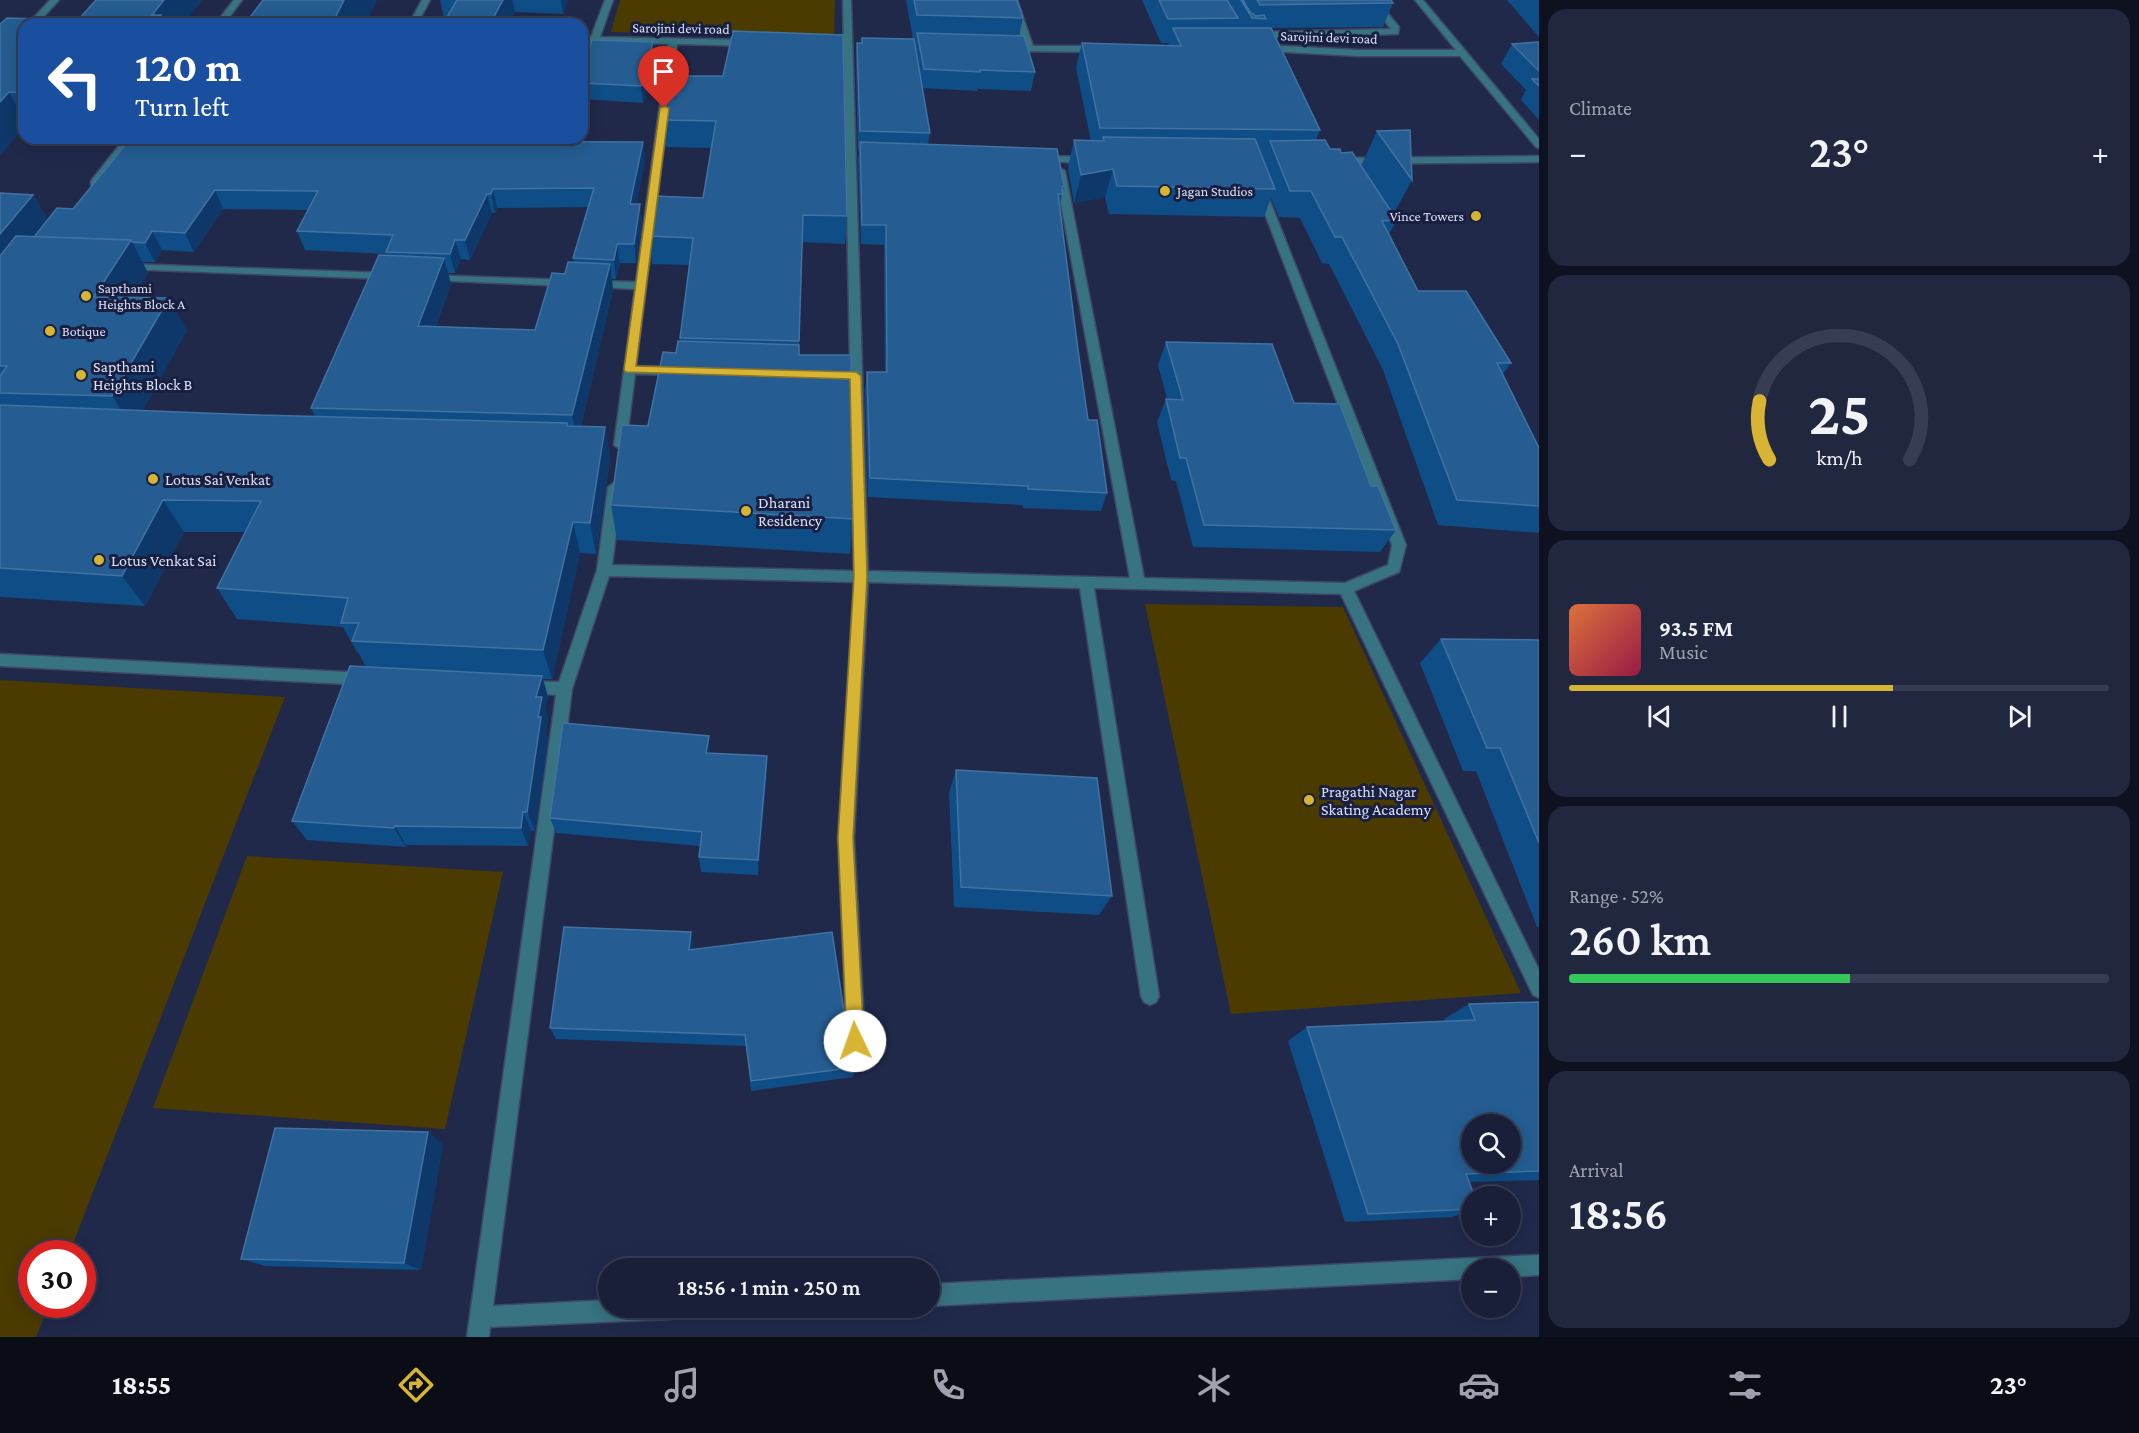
<!DOCTYPE html>
<meta charset="utf-8">
<style>
body{margin:0;font-family:"Crimson Pro",serif;background:#222740;color:#f1f3f6;height:100vh;display:flex;flex-direction:column;font-size:22px;white-space:nowrap}
*{box-sizing:border-box;margin:0}
p{font-size:20px;color:#9fa2ae}
.icon{flex:none;width:33px;height:33px;fill:none;stroke:currentColor;stroke-width:2;stroke-linecap:round;stroke-linejoin:round}
.map{position:relative;flex:1;overflow:hidden}
.drawer{display:flex;flex-direction:column;gap:9px;padding:9px;background:#0e111f;width:600px}
.drawer>*{flex:none}
.top-card{position:absolute;left:18px;top:18px;width:570px;height:126px;border-radius:18px;box-shadow:0 3px 15px #0003,0 0 0 2px #373d53;background:#1a4fa0;color:#fff;overflow:hidden}
.controls{position:absolute;left:1461px;top:1114px;display:grid;gap:12px}
.controls a{display:grid;place-items:center;width:60px;height:60px;border-radius:50%;background:#191f38;box-shadow:0 3px 15px #0003,0 0 0 2px #373d53;font-size:30px}
.speed{position:absolute;left:18px;top:1240px;display:flex;gap:12px;font-size:30px;font-weight:700;text-align:center}
.speed>*{display:grid;place-content:center;width:78px;height:78px;border-radius:50%;background:#191f38;box-shadow:0 3px 15px #0003,0 0 0 2px #373d53;line-height:1}
.speed .limit{border:9px solid #d22;background:#fff;color:#111}
.pin{position:absolute;display:grid;place-items:center;width:51px;height:51px;color:#fff;margin:-62px -26px;border-radius:50% 50% 50% 0;rotate:-45deg;box-shadow:0 0 6px #0007}
.pin .icon{rotate:45deg}
.me{position:absolute;width:66px;margin:-33px;rotate:357deg;stroke-linejoin:round;filter:drop-shadow(0 0 4px #0008)}
.turn{display:flex;align-items:center;gap:21px;height:126px;padding:0 18px;font-size:27px}
.turn .icon{width:78px;height:78px;stroke-width:2.5}
.turn b{display:block;font-size:42px;line-height:51px}
.big{font-size:45px;font-weight:600;line-height:1.1}
.drawer .tile{flex:1;display:flex;flex-direction:column;justify-content:center;gap:9px;min-width:0;padding:0 21px;border-radius:18px;background:#222740}
.drawer .dial{align-items:center;gap:0}
.dial svg{height:156px;overflow:visible;fill:none;stroke:#373d53;stroke-width:7;stroke-linecap:round;text-anchor:middle}
.dial text{fill:#f1f3f6;stroke:none}
.song{display:flex;align-items:center;gap:18px}
.cover{width:72px;height:72px;border-radius:9px;background:linear-gradient(135deg,hsl(20 70% 55%),hsl(340 70% 35%))}
.played{height:6px;border-radius:3px;background:linear-gradient(90deg,#d8b434 60%,#373d53 60%)}
.keys{display:flex;justify-content:space-around;direction:ltr}
.heat{display:flex;justify-content:space-between;align-items:center;font-size:33px;direction:ltr}
.charge{height:9px;border-radius:4px;background:linear-gradient(90deg,#34c759 52%,#373d53 0)}
.trip{position:absolute;left:598px;top:1258px;width:342px;height:60px;border-radius:30px;background:#191f38;box-shadow:0 3px 15px #0003,0 0 0 2px #373d53;font-weight:600;line-height:60px;text-align:center}
.tabs{display:flex;height:96px;justify-content:space-around;align-items:center;background:#0a0c16;color:#9fa2ae}
.tabs .icon{width:42px;height:42px}
.tabs .selected{color:#d8b434}
.tabs b{font-size:27px;color:#f1f3f6}
main{display:flex;flex:1;min-height:0}
.map>svg:first-child{display:block}
</style>
<main>
<div class="map">
<svg width="1539" height="1337" viewBox="0 0 1539 1337">
<rect width="100%" height="100%" fill="#21294b"/>
<g fill="#4b3b00">
<path d="M620 0H835L834 38 611 32Z"/>
<path d="M1145 604 1343 607 1521 993 1231 1014Z"/>
<path d="M0 680 285 697 69 1254H32V1305H49L36 1337H0Z"/>
<path d="M247 856 503 872 445 1129 153 1108Z"/>
</g>
<g fill="none" stroke-linecap="round" stroke-linejoin="round">
<defs>
<g id="street">
<path d="M50 0H59L37 24H28Z"/>
<path d="M234 0H242L224 24H215Z"/>
<path d="M422 0H430L417 24H409Z"/>
<path d="M605 0H613L600 37 750 40 754 43 750 46 677 44 636 366 678 367 684 371 678 375 635 374 626 445 620 449 614 445 635 289 592 287 586 284 592 281 636 282 668 44 582 42V36L591 37Z"/>
<path d="M843 0H851L868 571 1130 578 1055 171 1060 168 1065 171 1144 578 1345 583 1388 565 1392 545 1255 188 1264 186 1406 545 1399 572 1354 591 1539 970V998L1533 995 1341 594 1094 588 1159 996 1156 1002 1150 1005 1144 1002 1141 996 1080 588 868 582 854 838 865 1041 863 1048 856 1050 849 1048 847 1041 838 838 854 582 609 576 572 689 493 1306 609 1300V1308H682L679 1316 671 1319 490 1327 489 1337H467L556 695 519 691 516 687 519 683 524 681 559 682 597 570 608 487 615 482 622 487 612 565 854 571Z"/>
<path d="M1009 0H1017L1033 46H1101L1105 49 1101 52 1005 51V47L1024 46Z"/>
<path d="M1368 0H1377L1399 27 1398 34 1254 38 1250 35 1254 32 1391 29Z"/>
<path d="M1415 0H1423L1539 139V148L1536 147 1460 56H1358L1263 51 1259 48 1263 45 1358 50H1456Z"/>
<path d="M125 138H135L99 185H91V181Z"/>
<path d="M1040 156 1091 157 1096 160 1091 163 1036 161 1035 159Z"/>
<path d="M1539 156V162L1336 164 1331 161 1336 158Z"/>
<path d="M128 264 388 273 394 276 388 279 124 269 122 267Z"/>
<path d="M430 275 568 280 574 283 568 286 426 280 424 278Z"/>
<path d="M0 654 366 673 371 675 374 679 371 683 366 685 0 666Z"/>
<path d="M1539 1255V1275L1510 1277V1269H1472V1279L930 1306V1284Z"/>
</g>
</defs>
<use href="#street" stroke="#3f4667" stroke-width="3"/>
<use href="#street" fill="#377380" fill-rule="evenodd"/>
</g>
<g fill="#0f4d86" fill-rule="evenodd">
<path d="M96 0H202L183 24H24V127L0 155V24L78 20Z"/>
<path d="M440 0H568L563 14 515 12 508 24H443L446 19H444Z"/>
<path d="M906 0H1017L1023 18 1019 36 1035 72 1031 91 978 89 977 91 922 88 930 133 928 144 1064 186 1059 208 1078 350 1088 420 1107 493 1101 511 1023 508V505L868 497 865 391 867 372H885L884 245 861 244 858 161 859 151H858L856 62 857 43 913 39Z"/>
<path d="M1142 0H1391L1393 3 1383 27 1272 28 1320 130 1316 140 1330 149 1341 153 1361 166 1377 131 1412 180 1393 215 1397 220 1389 234 1418 291 1511 363 1503 374 1539 448V533L1438 525 1383 370 1329 264 1322 263 1300 218 1279 217 1271 198 1264 217 1109 214 1105 197 1074 203 1068 168 1074 140 1091 141 1076 68 1082 43 1168 45 1169 43H1161Z"/>
<path d="M1507 0H1539V37Z"/>
<path d="M653 42 655 58 643 103 582 99V70Z"/>
<path d="M1539 42V120L1521 100 1526 90 1501 64 1512 44Z"/>
<path d="M670 76 847 216 845 244 802 242 799 355 853 519 850 554 617 540 611 505 648 426 680 341 689 265 652 264 649 236 703 198 711 148 666 147 664 120Z"/>
<path d="M306 141 643 142 645 161 636 204H640L642 223 636 263H620L616 279H612L613 290 581 426 605 427 610 459 596 554 580 553 552 679H543L548 697 545 709 548 718 546 733 548 738 535 831 531 830 528 846 406 845V847L307 840 292 821 366 667 358 652H357L343 627 237 619 217 588 245 532H184L145 606 0 597V193L33 195 48 220 73 209ZM588 207 573 258 574 262 565 274 535 330 436 326 451 284 448 273H455L461 259 470 260 492 213H495L497 208ZM223 209 309 210 297 231 305 250 387 254V255L311 408 315 417 142 411 187 330 133 298 148 273 142 262H155L162 250 194 252Z"/>
<path d="M1166 342 1294 403 1371 486 1396 530 1380 552 1193 547 1176 481 1171 480 1157 422 1166 399H1167L1158 365Z"/>
<path d="M1441 639 1539 640V927H1537L1476 771H1463L1420 663Z"/>
<path d="M710 753 767 772 758 875 701 872 699 857 700 846 556 833 550 818Z"/>
<path d="M956 770 1112 896 1099 915 954 907 949 793Z"/>
<path d="M693 945 692 950 847 1031 856 1067 853 1077 751 1091 746 1046 556 1039 550 1028Z"/>
<path d="M1539 1002V1180L1469 1182 1472 1197V1211L1452 1217 1345 1222 1288 1041 1307 1027 1445 1021 1444 1019 1469 1004Z"/>
<path d="M443 1144 421 1270 265 1266 241 1259Z"/>
</g>
<g fill="#0d3869">
<path d="M164 0H202L183 24H153L152 15Z"/>
<path d="M344 0H377L366 24H332Z"/>
<path d="M503 0H512L515 12 508 24H490Z"/>
<path d="M561 0H568L563 14Z"/>
<path d="M653 42 655 58 643 103 641 86Z"/>
<path d="M9 92 24 119V127L0 155V102Z"/>
<path d="M297 138H305L308 148 296 141Z"/>
<path d="M643 142 645 161 632 223 630 204Z"/>
<path d="M1113 169 1105 197 1074 203 1081 175Z"/>
<path d="M493 189 497 208 495 213 491 194Z"/>
<path d="M215 190 223 209 194 252 185 233Z"/>
<path d="M487 194 492 213 470 260 465 240Z"/>
<path d="M33 195 52 227 0 292V234Z"/>
<path d="M640 204 642 223 636 263 634 244Z"/>
<path d="M152 231 162 250 155 262 145 243Z"/>
<path d="M131 240 148 273 113 329 94 297Z"/>
<path d="M455 240 461 259 455 273 450 254Z"/>
<path d="M617 244 620 263 616 279 614 260Z"/>
<path d="M444 258 451 284 426 352 418 326Z"/>
<path d="M610 264 613 290 577 442 572 415Z"/>
<path d="M169 298 187 330 133 428 112 396Z"/>
<path d="M605 427 610 459 596 554 590 523Z"/>
<path d="M163 500 184 532 145 606 122 576Z"/>
<path d="M573 522 580 553 552 679 543 650Z"/>
<path d="M542 676 548 697 545 709 548 718 546 733 548 738 535 831 527 812 538 717 536 697Z"/>
<path d="M709 736 710 753 708 769 706 753Z"/>
<path d="M767 756V772L758 875V860Z"/>
<path d="M523 812 531 830 528 846 521 828Z"/>
<path d="M395 826 406 845V847L394 828Z"/>
<path d="M691 932 693 945 691 963 689 950Z"/>
<path d="M428 1132 443 1144 421 1270 404 1263Z"/>
</g>
<g fill="#255d92" stroke="#4172a2" stroke-width="1.5" fill-rule="evenodd">
<path d="M96 0H164L152 15H161L153 24H24V93L9 92 0 102V24L7 18 78 20Z"/>
<path d="M263 0H344L332 24H245Z"/>
<path d="M457 0H503L490 24H443Z"/>
<path d="M914 0H1017L1023 18 917 15Z"/>
<path d="M1159 0H1227L1238 18 1168 19Z"/>
<path d="M1241 0H1243L1250 12 1256 16 1264 15 1266 19 1252 18Z"/>
<path d="M1257 0H1391L1393 3 1260 5Z"/>
<path d="M1173 28H1271L1320 130 1100 128 1082 43 1181 46Z"/>
<path d="M733 31 843 35 847 216 803 215 799 341 680 338 693 238 649 236 654 196 703 198 716 121 664 120 670 76H723Z"/>
<path d="M917 33 1024 36 1035 72 980 70V72L924 69Z"/>
<path d="M862 38 914 39 930 133 860 131 857 43H862Z"/>
<path d="M592 40 653 42 641 86 582 83V70Z"/>
<path d="M1539 42V71L1512 44Z"/>
<path d="M1532 79H1539V86Z"/>
<path d="M1410 130 1412 180 1377 131Z"/>
<path d="M1103 137 1255 139 1275 189 1117 186 1113 169 1081 175 1074 140 1104 141Z"/>
<path d="M131 138H297L296 141 643 142 630 204H640L634 244H617L614 260 573 258 594 188 493 189 491 194H487L465 240H455L450 254 386 252 393 235 297 231 318 191 215 190 185 233 152 231 145 243 132 242 131 240 34 237 57 208 73 209Z"/>
<path d="M1325 140 1330 149H1340L1341 153 1352 152 1397 220 1382 221 1418 291H1466L1511 363H1497L1539 448V506L1457 500 1398 344 1342 237H1335L1311 191H1290L1270 141Z"/>
<path d="M860 142 1057 149 1064 186 1062 187 1063 194H1058L1078 350 1088 420H1097L1107 493 1028 489V486L870 478 867 372H887L886 225H862Z"/>
<path d="M0 193 33 195 0 234Z"/>
<path d="M16 236 131 240 94 297 169 298 112 396 0 393V376L7 366H0V256Z"/>
<path d="M379 255 444 258 418 326 535 330 552 273 565 274 568 262 610 264 572 415 311 408Z"/>
<path d="M678 341 799 345V355H851L853 519 611 505 622 425 648 426 663 352 676 353Z"/>
<path d="M1166 342 1272 344 1294 403 1340 404 1371 486H1378L1396 530 1204 525 1186 458H1180L1166 399 1183 400Z"/>
<path d="M0 405 259 415 567 423V426L605 427 590 523 573 522 543 650 352 641 359 623H341L348 598 217 588 261 501 163 500 122 576 0 568Z"/>
<path d="M1441 639 1539 640V843L1500 748H1487Z"/>
<path d="M350 666 542 676 536 697H542L538 717H541L527 812H523L521 828 395 826 394 828 292 821Z"/>
<path d="M563 723 709 736 706 753 767 756 758 860 699 857 702 832 550 818Z"/>
<path d="M956 770 1097 778 1112 896 961 887Z"/>
<path d="M564 927 691 932 689 950 832 932 847 1031 856 1067 751 1081 745 1035 550 1028Z"/>
<path d="M1539 1002V1171L1466 1174 1475 1197H1472V1209L1368 1214 1307 1027 1475 1020 1469 1004ZM1472 1125H1510V1164H1472Z"/>
<path d="M275 1128 428 1132 404 1263 241 1259Z"/>
</g>
<path fill="#d8b434" stroke="#8c7522" stroke-width="1.5" d="M664 106 669 108 636 366 856 372 861 376 867 577 853 838 864 1041 861 1047 855 1049 849 1047 847 1041 838 838 854 577 850 379 626 372 624 370 660 108Z"/>
<g fill="#d8b434" stroke="#181f40" stroke-width="2">
<circle cx="1165" cy="191" r="6"/>
<circle cx="1476" cy="216" r="6"/>
<circle cx="86" cy="296" r="6"/>
<circle cx="50" cy="331" r="6"/>
<circle cx="81" cy="375" r="6"/>
<circle cx="153" cy="479" r="6"/>
<circle cx="746" cy="511" r="6"/>
<circle cx="99" cy="560" r="6"/>
<circle cx="1309" cy="800" r="6"/>
</g>
<g text-anchor="middle" stroke-width="6" stroke-linejoin="round" paint-order="stroke">
<g font-size="14" fill="#dae1f8" stroke="#181f40">
<text transform="translate(681 28) rotate(1)" y="5">Sarojini devi road</text>
<text transform="translate(1329 37) rotate(2)" y="5">Sarojini devi road</text>
</g>
<g font-size="14" fill="#dae1f8" stroke="#181f40" text-anchor="start">
<text x="1177" y="196">Jagan Studios</text>
<text x="1464" y="221" text-anchor="end">Vince Towers</text>
<text x="98" y="293">Sapthami<tspan x="98" dy="16">Heights Block A</tspan></text>
<text x="62" y="336">Botique</text>
</g>
<g font-size="16" fill="#dae1f8" stroke="#181f40" text-anchor="start">
<text x="93" y="372">Sapthami<tspan x="93" dy="18">Heights Block B</tspan></text>
<text x="165" y="485">Lotus Sai Venkat</text>
<text x="758" y="508">Dharani<tspan x="758" dy="18">Residency</tspan></text>
<text x="111" y="566">Lotus Venkat Sai</text>
<text x="1321" y="797">Pragathi Nagar<tspan x="1321" dy="18">Skating Academy</tspan></text>
</g>
</g>
</svg>
<div class="controls">
<a><svg class="icon" aria-label="search" viewBox="0 0 24 24"><circle cx="10" cy="10" r="6"/><path d="M15 15l6 6"/></svg></a>
<a>+</a>
<a>−</a>
</div>
<div class="speed"><div class="limit">30</div></div>
<div class="pin" style="left:664px;top:108px;background:#d93025"><svg class="icon" aria-label="arrive" viewBox="0 0 24 24"><path d="M6 21V4h12l-3 4 3 4H6"/></svg></div>
<svg class="me" style="left:855px;top:1041px" viewBox="-20 -20 40 40"><circle r="19" fill="#fff"/><path d="M0-13L10 11 0 6-10 11z" fill="#d8b434"/></svg>
<div class="trip">18:56 · 1 min · 250 m</div>
<div class="top-card">
<div class="turn"><svg class="icon" aria-label="left" viewBox="0 0 24 24"><path d="M17 20v-9H6M10 6l-5 5 5 5"/></svg><div><b>120 m</b>Turn left</div></div>
</div>
</div>
<section class="drawer">
<div class="tile"><p>Climate</p>
<div class="heat"><a>−</a><b class="big">23°</b><a>+</a></div>
</div>
<div class="tile dial"><svg viewBox="0 0 100 80">
<path d="M14 69A42 42 0 1 1 86 69"/>
<path d="M14 69A42 42 0 0 1 9 39" stroke="#d8b434"/>
<text x="50" y="56" font-size="32" font-weight="700">25</text>
<text x="50" y="72" font-size="11">km/h</text>
</svg></div>
<div class="tile">
<div class="song"><i class="cover"></i><div><b>93.5 FM</b><p>Music</p></div></div>
<div class="played"></div>
<div class="keys"><svg class="icon" aria-label="previous" viewBox="0 0 24 24"><path d="M18 5L8 12l10 7zM5 5v14"/></svg><svg class="icon" aria-label="pause" viewBox="0 0 24 24"><path d="M8 5v14M16 5v14"/></svg><svg class="icon" aria-label="next" viewBox="0 0 24 24"><path d="M6 5l10 7-10 7zM19 5v14"/></svg></div>
</div>
<div class="tile"><p>Range · 52%</p><b class="big">260 km</b><div class="charge"></div></div>
<div class="tile"><p>Arrival</p><b class="big">18:56</b></div>
</section>
</main>
<nav class="tabs">
<b>18:55</b>
<svg class="icon selected" aria-label="directions" viewBox="0 0 24 24"><path d="M12 3l9 9-9 9-9-9zM9 14v-3h6M13 9l2 2-2 2"/></svg>
<svg class="icon" aria-label="music" viewBox="0 0 24 24"><path d="M9 18V5l10-2v13"/><circle cx="6" cy="18" r="3"/><circle cx="16" cy="16" r="3"/></svg>
<svg class="icon" aria-label="phone" viewBox="0 0 24 24"><path d="M5 4h4l2 5-3 2q2 4 5 5l2-3 5 2v4C11 20 4 13 5 4z"/></svg>
<svg class="icon" aria-label="climate" viewBox="0 0 24 24"><path d="M12 3v18M4 7l16 10M4 17L20 7"/></svg>
<svg class="icon" aria-label="car" viewBox="0 0 24 24"><path d="M5 17H2v-5l4-1 3-4h7l3 4 3 1v5h-3M9 17h6M6 11h13"/><circle cx="7" cy="17" r="2"/><circle cx="17" cy="17" r="2"/></svg>
<svg class="icon" aria-label="filters" viewBox="0 0 24 24"><path d="M4 7h16M4 17h16"/><circle cx="9" cy="7" r="2"/><circle cx="15" cy="17" r="2"/></svg>
<b>23°</b>
</nav>
